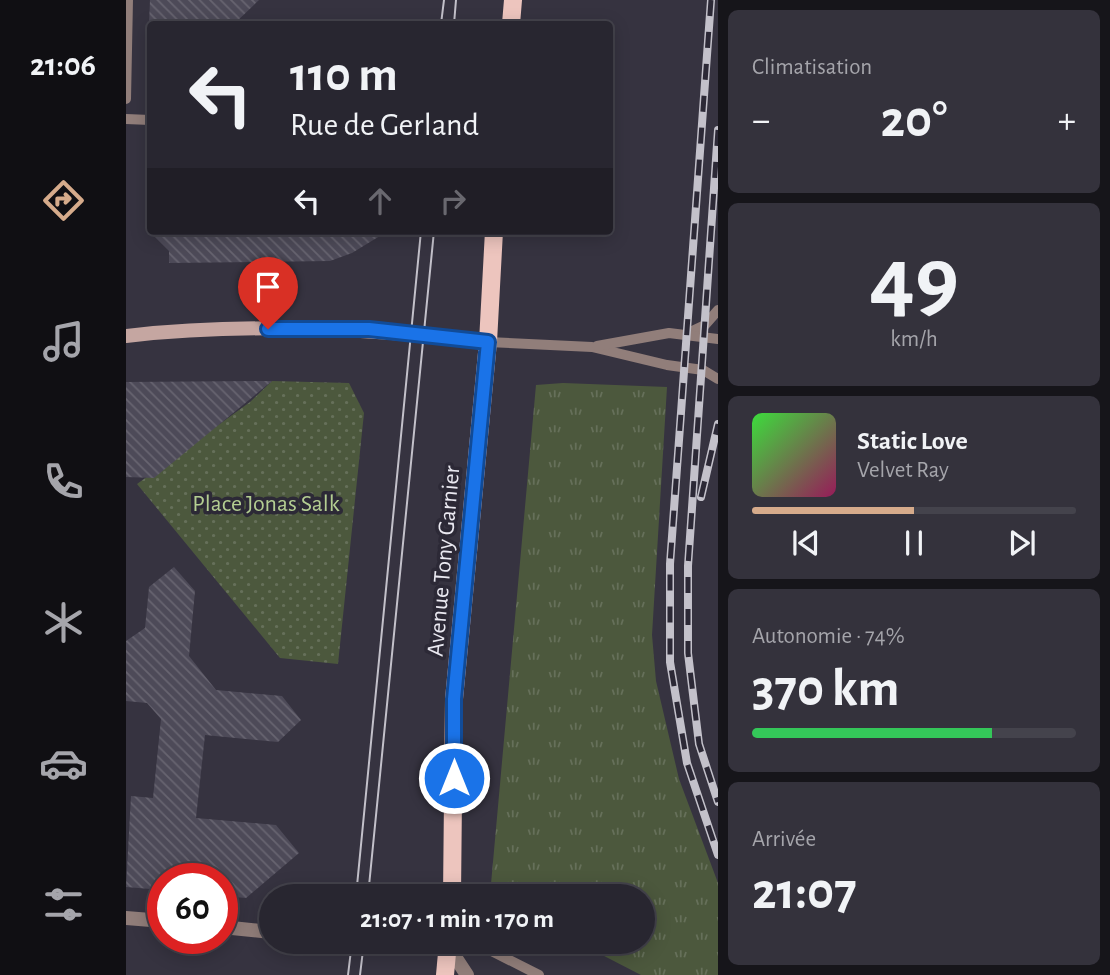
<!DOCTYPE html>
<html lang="fr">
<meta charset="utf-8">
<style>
body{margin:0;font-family:"Alegreya Sans",sans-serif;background:#34323c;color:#f1f3f6;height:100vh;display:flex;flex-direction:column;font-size:26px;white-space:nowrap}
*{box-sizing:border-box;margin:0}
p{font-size:23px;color:#a5a5ab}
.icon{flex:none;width:38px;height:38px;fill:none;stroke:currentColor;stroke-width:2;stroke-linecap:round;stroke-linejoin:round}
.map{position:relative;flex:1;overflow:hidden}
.drawer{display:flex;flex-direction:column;gap:10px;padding:10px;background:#16151a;width:392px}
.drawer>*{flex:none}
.banner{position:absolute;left:21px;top:21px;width:466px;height:214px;border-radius:7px;box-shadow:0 4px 18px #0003,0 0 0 2px #44434c;background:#282630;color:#f1f3f6;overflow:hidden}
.speed{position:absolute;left:21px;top:863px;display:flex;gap:14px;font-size:35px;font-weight:700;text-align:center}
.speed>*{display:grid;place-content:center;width:91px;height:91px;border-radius:50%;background:#282630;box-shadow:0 4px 18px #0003,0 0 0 2px #44434c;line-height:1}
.speed .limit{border:10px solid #d22;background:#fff;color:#111}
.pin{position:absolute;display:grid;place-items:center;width:60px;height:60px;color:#fff;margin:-72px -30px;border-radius:50% 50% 50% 0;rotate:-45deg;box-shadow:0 0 7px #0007}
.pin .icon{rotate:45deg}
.me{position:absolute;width:77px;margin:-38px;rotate:0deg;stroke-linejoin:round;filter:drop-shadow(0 0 5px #0008)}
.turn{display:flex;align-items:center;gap:24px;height:147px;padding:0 28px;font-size:32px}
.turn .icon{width:91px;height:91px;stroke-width:2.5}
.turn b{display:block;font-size:49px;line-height:60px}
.lanes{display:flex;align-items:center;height:66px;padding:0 28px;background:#0003;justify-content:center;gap:35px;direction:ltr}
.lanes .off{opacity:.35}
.big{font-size:52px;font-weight:700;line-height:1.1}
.drawer .widget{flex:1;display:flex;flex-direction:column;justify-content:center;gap:10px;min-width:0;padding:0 24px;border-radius:10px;background:#34323c}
.drawer .dial{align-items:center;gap:0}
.dial b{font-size:91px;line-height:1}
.song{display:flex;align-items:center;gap:21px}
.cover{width:84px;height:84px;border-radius:10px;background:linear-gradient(135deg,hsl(120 70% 55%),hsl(330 70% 35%))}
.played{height:7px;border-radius:4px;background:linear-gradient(90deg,#d6ab8b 50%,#44434c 50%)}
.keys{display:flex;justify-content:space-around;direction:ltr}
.heat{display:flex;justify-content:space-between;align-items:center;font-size:38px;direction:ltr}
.charge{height:10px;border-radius:5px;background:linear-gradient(90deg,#34c759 74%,#44434c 0)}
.trip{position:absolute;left:133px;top:884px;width:396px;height:70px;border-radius:35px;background:#282630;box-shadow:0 4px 18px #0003,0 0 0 2px #44434c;font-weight:700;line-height:70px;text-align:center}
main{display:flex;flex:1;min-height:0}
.tabs{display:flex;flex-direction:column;width:126px;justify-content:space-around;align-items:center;background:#100f13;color:#a5a5ab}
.tabs .icon{width:49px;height:49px}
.tabs .active{color:#d6ab8b}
.tabs b{font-size:32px;color:#f1f3f6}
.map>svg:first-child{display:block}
</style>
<main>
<nav class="tabs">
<b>21:06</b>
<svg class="icon active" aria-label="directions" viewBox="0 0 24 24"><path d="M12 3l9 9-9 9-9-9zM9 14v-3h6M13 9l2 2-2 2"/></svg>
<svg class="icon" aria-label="music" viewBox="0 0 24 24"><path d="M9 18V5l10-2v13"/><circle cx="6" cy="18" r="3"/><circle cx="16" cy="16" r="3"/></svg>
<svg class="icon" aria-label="phone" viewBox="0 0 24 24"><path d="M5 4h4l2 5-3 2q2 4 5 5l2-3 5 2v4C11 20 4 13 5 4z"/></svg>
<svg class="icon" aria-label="climate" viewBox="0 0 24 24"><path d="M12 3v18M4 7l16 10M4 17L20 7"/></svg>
<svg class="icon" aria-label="car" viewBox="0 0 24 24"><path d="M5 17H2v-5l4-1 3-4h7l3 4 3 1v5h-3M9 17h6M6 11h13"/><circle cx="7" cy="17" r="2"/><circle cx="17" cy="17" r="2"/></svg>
<svg class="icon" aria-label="filters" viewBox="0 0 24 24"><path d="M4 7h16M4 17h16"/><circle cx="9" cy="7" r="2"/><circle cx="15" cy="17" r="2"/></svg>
</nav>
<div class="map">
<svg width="592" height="975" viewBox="0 0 592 975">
<defs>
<pattern id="grass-tufts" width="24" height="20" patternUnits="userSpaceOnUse" patternTransform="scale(1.75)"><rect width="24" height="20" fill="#4c583d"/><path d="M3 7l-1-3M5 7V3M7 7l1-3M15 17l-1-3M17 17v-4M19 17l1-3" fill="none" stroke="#66705a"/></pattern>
<pattern id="park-dots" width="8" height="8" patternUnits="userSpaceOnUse" patternTransform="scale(1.75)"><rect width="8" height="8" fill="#4c583d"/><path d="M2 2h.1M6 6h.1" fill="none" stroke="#66705a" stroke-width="1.8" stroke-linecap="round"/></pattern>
<pattern id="building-back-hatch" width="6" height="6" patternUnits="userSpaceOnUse" patternTransform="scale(1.75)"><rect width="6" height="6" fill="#4d4a58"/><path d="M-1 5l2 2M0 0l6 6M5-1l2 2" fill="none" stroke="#676470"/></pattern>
</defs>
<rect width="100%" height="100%" fill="#363340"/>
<path fill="url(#grass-tufts)" d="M437 383 541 387 526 635 530 681 553 779 592 883V975H515L451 942H516V896H378L365 884 410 385Z"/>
<path fill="url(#park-dots)" d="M146 381 223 383 238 413 212 664 154 658 11 484 124 402Z"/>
<g fill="url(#building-back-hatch)">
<path d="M24 0H133L108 24H23Z"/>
<path d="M23 231H262L226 253 204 261 43 263V251Z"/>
<path d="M146 381 28 478 0 477V382Z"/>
<path d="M48 567 69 591 63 656 90 690 156 696 175 720 152 742 79 735 70 818 150 825 173 853 120 898 96 896V878H37V890L0 887 5 796 27 798 35 719 21 703 0 701V641L19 628 23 587Z"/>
</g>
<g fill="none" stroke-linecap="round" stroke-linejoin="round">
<g stroke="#917e7a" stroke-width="10">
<path d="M0 99 2 0"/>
<path d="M0 119 24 120"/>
<path d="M562 333 579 325 592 310"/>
<path d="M362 342 466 347 541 365 577 370 592 379"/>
<path d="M471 346 543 333 592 339"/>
<path d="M348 942 413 975"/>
<path d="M322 946 346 942"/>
</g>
<g stroke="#917e7a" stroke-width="14">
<path d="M0 918 37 921"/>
<path d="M96 927 145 932"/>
<path d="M255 942 322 946 341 975"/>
</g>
<path stroke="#c5a6a1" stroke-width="14" d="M0 336C121 322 241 329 362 342"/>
<g stroke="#edc5be" stroke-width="18">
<path d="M385 24 387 0"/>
<path d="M326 896 328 699 362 342 368 231"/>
<path d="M319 975 322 942"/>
</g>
<g stroke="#c3c1ca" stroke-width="2">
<path d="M315 24 318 0"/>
<path d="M328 24 330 0"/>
<path d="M230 896 295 231"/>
<path d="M242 896 308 231"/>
<path d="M222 975 226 942"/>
<path d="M234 975 238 942"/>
</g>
<defs>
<g id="rail">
<path d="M585 0 544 564V662L561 763 592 855"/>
<path d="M592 130 562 566V653L573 744 592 802"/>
<path d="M575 497 592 424"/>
</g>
</defs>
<use href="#rail" stroke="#c3c1ca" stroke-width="8"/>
<use href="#rail" stroke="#2c2936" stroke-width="5" stroke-dasharray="16" stroke-linecap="butt"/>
</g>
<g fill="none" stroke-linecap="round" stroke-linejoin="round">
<defs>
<path id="route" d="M142 329H243L362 342 328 699V778"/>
</defs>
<use href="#route" stroke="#114b97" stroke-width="18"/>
<use href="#route" stroke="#1a73e8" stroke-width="12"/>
</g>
<g text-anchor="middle" stroke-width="7" stroke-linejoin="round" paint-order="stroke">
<g font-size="24" fill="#b4ce92" stroke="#2c2936">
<text x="140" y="511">Place Jonas Salk</text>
</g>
<g font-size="24" fill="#eae9f1" stroke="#2c2936">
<text transform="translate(317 561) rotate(-85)" y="8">Avenue Tony Garnier</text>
</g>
</g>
</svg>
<div class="speed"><div class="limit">60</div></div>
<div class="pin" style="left:142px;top:329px;background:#d93025"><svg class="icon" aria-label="arrive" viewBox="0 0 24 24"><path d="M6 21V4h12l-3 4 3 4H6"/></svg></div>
<svg class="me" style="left:328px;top:778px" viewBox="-20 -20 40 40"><circle r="17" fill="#1a73e8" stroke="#fff" stroke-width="3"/><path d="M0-11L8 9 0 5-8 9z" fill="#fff"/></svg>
<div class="trip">21:07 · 1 min · 170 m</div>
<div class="banner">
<div class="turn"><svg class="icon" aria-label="left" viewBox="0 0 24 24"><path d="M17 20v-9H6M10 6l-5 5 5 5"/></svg><div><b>110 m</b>Rue de Gerland</div></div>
<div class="lanes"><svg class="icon" aria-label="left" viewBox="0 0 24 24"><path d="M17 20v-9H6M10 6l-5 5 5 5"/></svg><svg class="icon off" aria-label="ahead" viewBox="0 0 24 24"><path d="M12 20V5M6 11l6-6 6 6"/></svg><svg class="icon off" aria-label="right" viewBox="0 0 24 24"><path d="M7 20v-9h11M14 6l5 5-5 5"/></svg></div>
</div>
</div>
<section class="drawer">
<div class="widget"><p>Climatisation</p>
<div class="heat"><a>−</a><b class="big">20°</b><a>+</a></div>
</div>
<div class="widget dial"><b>49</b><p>km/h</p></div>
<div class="widget">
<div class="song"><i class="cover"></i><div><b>Static Love</b><p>Velvet Ray</p></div></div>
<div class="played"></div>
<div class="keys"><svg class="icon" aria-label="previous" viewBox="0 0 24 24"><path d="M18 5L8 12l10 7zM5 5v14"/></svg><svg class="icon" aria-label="pause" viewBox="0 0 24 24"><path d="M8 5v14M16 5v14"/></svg><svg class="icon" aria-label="next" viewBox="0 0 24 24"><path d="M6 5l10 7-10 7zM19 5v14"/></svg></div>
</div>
<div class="widget"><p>Autonomie · 74%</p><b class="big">370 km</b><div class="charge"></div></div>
<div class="widget"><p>Arrivée</p><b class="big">21:07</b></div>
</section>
</main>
